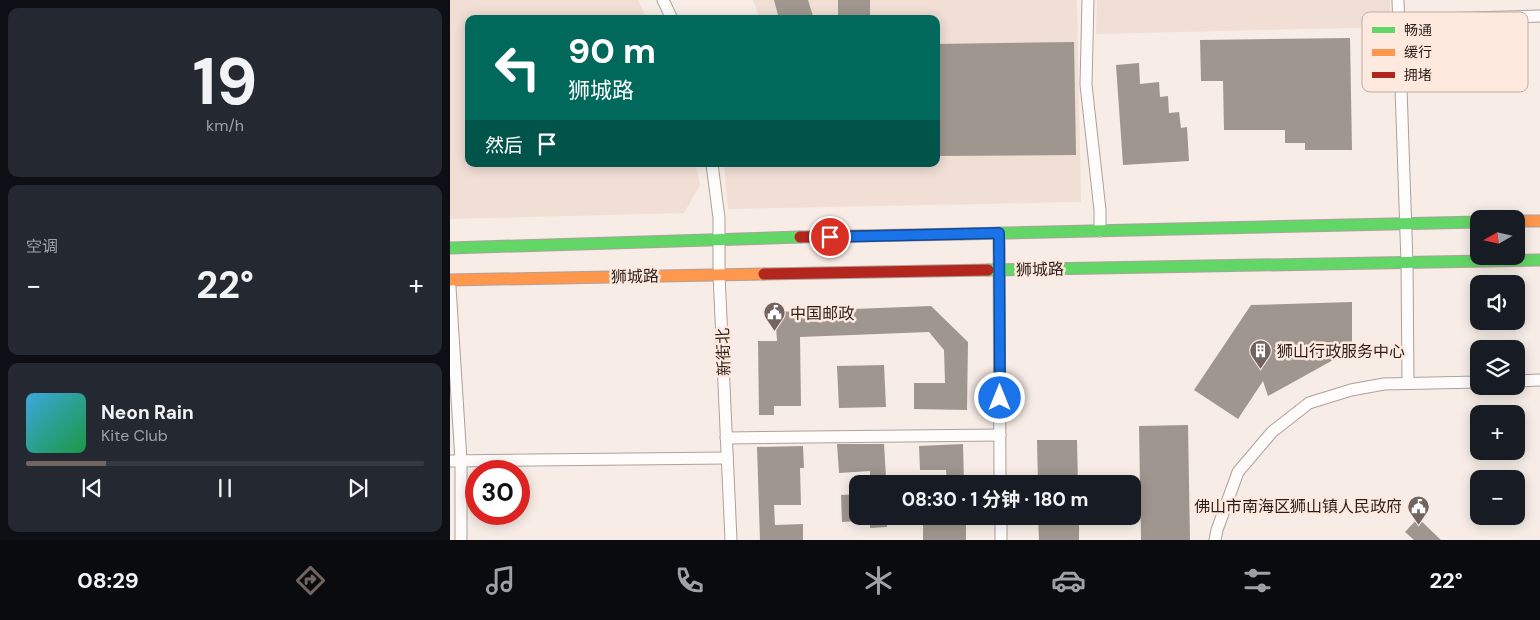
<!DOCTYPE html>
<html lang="zh">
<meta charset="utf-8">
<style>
body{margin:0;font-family:"DM Sans","Noto Sans SC",sans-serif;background:#242831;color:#f1f3f6;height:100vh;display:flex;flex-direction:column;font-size:19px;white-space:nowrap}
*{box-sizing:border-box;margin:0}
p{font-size:16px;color:#9ea1a6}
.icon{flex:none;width:28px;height:28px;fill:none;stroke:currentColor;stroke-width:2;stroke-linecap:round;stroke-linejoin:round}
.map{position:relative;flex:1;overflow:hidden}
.panel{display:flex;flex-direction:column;gap:8px;padding:8px;background:#0d0f14;width:450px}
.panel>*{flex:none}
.banner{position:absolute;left:15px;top:15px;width:475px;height:152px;border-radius:10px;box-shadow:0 2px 12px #0003;background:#00695c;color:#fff;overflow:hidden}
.needle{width:32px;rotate:261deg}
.buttons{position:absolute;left:1020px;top:210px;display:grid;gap:10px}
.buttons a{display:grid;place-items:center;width:55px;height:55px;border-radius:10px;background:#171b24;box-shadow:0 2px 12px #0003;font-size:25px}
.speed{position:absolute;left:15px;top:460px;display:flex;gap:10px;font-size:25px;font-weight:700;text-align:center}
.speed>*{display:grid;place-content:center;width:65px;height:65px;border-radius:50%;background:#171b24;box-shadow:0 2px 12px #0003;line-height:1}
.speed .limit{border:8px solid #d22;background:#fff;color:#111}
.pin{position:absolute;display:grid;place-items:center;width:42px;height:42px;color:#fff;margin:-21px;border:2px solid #fff;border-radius:50%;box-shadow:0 1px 5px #0007}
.me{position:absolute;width:55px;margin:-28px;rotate:0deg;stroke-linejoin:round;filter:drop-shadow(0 0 4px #0008)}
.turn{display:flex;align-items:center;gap:18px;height:105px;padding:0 20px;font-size:22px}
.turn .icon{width:65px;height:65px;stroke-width:2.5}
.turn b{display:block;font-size:35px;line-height:42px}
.then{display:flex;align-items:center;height:48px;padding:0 20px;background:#0003;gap:10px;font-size:19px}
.big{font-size:38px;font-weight:700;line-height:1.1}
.panel .widget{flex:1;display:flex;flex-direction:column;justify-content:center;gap:8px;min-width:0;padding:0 18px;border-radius:10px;background:#242831}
.panel .dial{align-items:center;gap:0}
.dial b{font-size:65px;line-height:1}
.song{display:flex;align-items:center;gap:15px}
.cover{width:60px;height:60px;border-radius:8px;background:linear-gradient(135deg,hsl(200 70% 55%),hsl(140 70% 35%))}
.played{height:5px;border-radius:2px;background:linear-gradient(90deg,#726560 20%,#363941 20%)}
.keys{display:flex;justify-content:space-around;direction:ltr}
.heat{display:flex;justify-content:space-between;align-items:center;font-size:28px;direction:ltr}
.trip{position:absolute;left:399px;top:475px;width:292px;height:50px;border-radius:10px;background:#171b24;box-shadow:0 2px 12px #0003;font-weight:700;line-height:50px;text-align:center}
.tabs{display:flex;height:80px;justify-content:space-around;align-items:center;background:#090b0e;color:#9ea1a6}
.tabs .icon{width:35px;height:35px}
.tabs .selected{color:#726560}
.tabs b{font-size:22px;color:#f1f3f6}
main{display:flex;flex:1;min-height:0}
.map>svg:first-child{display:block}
</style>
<main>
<section class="panel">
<div class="widget dial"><b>19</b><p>km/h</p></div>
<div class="widget"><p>空调</p>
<div class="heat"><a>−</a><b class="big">22°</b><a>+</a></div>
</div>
<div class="widget">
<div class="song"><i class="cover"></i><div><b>Neon Rain</b><p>Kite Club</p></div></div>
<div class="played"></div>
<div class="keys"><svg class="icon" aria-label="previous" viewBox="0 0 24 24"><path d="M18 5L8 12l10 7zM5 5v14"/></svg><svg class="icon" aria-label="pause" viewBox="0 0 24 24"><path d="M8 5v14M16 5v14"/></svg><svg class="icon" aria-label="next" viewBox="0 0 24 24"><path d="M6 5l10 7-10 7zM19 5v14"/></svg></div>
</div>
</section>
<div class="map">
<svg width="1090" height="540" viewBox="0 0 1090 540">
<rect width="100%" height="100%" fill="#f7ece6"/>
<g fill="#f1ded5">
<path d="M0 0H188L197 19H19V164H246L250 185 234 213 0 219Z"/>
<path d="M303 0H627L631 202 278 209 274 164H486V19H310Z"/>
<path d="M647 0H940V27L646 34Z"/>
</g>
<g fill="#a09690">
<path d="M324 0H358L364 19H329Z"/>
<rect x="388" y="0" width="32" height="16"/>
<path d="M900 38 902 150H855V143H835V130H774L773 81H751L750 40Z"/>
<path d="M624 42 626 155 486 156V44Z"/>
<path d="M689 63 690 84 709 82 710 97 718 96 719 113 729 112 731 128 737 127 739 161 673 165 666 65Z"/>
<path d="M902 302V358L885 359 818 396 813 381 788 419 744 390 801 305Z"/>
<path d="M481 306 518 342 517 410 464 409V383H495L494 350 479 332 350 337 351 406H324V415H309L308 341H327L325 312Z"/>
<path d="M434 365 436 407 389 408 387 366Z"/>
<path d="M738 425 740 540H691L689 426Z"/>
<path d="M587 440H627L628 484H588Z"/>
<path d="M387 444H434L436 477 420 478V471L389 473Z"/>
<path d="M513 444 514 484H497L496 470H470L469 446Z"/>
<path d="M353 446 354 468H350L351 505H324L325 525 353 524V540H310L307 447Z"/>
<path d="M408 494V521L392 522 391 495Z"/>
<path d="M420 516H436L437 527 420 528Z"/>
<path d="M501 516H516V540H473V524L501 523Z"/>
<path d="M588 516H629V540H589Z"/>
<path d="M968 518 991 540H964L955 532Z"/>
</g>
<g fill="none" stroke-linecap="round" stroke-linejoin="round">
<defs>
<g id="street">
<path d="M213 0 222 19"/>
<path d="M638 0 636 85 650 210V231"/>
<path d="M948 0 957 263 958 383"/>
<path d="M948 20 1090 16"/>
<path d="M262 164 269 218V274L281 540"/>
<path d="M549 233 550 484"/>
<path d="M0 287 11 460V540"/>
<path d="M1066 381 1090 380"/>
<path d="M276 438 550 435"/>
<path d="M0 461 277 458"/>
<path d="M551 516V540"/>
<path d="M765 540 767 530 788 472 822 432 859 403 901 390 934 384 1029 382"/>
</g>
<g id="fast">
<path d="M512 234 1029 222"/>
<path d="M0 248 350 237"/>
<path d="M538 270 1090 260"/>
</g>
<g id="slow">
<path d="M1066 221H1090"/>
<path d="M0 280 314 274"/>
</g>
<g id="jam">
<path d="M350 237 512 234"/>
<path d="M314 274 538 270"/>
</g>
</defs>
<use href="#street" stroke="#aca19c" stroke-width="13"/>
<use href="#fast" stroke="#aca19c" stroke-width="13"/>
<use href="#slow" stroke="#aca19c" stroke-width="13"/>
<use href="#jam" stroke="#aca19c" stroke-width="13"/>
<use href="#street" stroke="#fefcfb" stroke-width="11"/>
<use href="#fast" stroke="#63d668" stroke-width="11"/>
<use href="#slow" stroke="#ff974d" stroke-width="11"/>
<use href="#jam" stroke="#b3261e" stroke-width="11"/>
</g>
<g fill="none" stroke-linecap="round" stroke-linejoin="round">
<defs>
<path id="route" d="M380 237 549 233 550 398"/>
</defs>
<use href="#route" stroke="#114b97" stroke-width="12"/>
<use href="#route" stroke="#1a73e8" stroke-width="9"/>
</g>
<defs>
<symbol id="civic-pin" viewBox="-11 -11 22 30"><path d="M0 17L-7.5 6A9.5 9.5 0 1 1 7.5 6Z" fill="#726560" stroke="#fee9df"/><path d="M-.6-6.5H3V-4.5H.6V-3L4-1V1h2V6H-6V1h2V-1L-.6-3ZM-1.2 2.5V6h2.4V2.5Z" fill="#fff"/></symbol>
<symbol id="building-pin" viewBox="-11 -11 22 30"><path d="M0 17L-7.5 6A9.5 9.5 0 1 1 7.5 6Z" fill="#726560" stroke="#fee9df"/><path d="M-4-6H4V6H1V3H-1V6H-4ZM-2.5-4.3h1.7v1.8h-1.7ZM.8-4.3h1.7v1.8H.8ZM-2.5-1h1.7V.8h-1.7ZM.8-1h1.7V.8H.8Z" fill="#fff"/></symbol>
</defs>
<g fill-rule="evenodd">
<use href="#civic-pin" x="312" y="300" width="25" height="34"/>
<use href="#building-pin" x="798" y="338" width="25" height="34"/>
<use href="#civic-pin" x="956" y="494" width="25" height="34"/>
</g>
<g text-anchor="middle" stroke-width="5" stroke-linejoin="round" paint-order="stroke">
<g font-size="16" fill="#2a1d18" stroke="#fee9df">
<text transform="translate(590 269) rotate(-1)" y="6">狮城路</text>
<text transform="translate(185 276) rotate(-1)" y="6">狮城路</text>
<text transform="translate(273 352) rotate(-92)" y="6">新街北</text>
</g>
<g font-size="16" fill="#2a1d18" stroke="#fee9df" text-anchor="start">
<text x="340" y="319">中国邮政</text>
<text x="827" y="357">狮山行政服务中心</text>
<text x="952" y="512" text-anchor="end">佛山市南海区狮山镇人民政府</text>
</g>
</g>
<rect x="912" y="12" width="166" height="80" rx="8" fill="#fee9df" stroke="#beaca3" stroke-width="1"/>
<rect x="922" y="27" width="23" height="6" fill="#63d668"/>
<rect x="922" y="49" width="23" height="7" fill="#ff974d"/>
<rect x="922" y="72" width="23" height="6" fill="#b3261e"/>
<g font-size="14" fill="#2a1d18">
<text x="954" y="35">畅通</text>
<text x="954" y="57">缓行</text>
<text x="954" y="80">拥堵</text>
</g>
</svg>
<div class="buttons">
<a><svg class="needle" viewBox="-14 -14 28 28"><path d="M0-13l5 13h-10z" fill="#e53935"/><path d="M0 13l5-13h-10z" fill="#9ea1a6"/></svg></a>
<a><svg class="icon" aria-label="sound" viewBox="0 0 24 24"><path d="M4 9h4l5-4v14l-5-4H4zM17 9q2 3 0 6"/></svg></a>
<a><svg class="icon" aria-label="layers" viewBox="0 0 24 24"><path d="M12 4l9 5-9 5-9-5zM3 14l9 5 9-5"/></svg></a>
<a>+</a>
<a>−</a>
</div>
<div class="speed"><div class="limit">30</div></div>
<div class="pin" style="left:380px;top:237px;background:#d93025"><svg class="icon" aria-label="arrive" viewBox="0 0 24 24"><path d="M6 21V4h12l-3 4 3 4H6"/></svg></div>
<svg class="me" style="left:550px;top:398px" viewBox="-20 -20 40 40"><circle r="17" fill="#1a73e8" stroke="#fff" stroke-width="3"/><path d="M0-11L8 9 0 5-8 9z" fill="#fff"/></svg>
<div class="trip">08:30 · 1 分钟 · 180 m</div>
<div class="banner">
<div class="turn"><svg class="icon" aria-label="left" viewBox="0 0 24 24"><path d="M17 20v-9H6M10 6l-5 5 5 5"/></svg><div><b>90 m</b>狮城路</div></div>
<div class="then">然后<svg class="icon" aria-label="arrive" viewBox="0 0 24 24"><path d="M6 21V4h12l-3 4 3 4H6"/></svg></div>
</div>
</div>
</main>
<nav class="tabs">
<b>08:29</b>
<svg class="icon selected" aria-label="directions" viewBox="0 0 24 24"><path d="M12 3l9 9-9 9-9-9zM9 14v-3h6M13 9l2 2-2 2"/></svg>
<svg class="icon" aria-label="music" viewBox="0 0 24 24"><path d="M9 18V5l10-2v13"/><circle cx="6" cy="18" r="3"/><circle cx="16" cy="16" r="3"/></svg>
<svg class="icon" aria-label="phone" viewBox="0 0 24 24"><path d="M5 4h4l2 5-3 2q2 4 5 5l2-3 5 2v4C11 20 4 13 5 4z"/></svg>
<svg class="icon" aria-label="climate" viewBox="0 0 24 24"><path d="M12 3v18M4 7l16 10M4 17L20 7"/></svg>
<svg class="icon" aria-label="car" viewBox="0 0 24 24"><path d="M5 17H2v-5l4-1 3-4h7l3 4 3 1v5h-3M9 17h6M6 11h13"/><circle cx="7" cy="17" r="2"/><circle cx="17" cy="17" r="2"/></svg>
<svg class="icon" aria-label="filters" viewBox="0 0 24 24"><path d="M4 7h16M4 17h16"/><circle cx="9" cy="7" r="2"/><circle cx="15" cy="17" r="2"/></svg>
<b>22°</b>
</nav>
